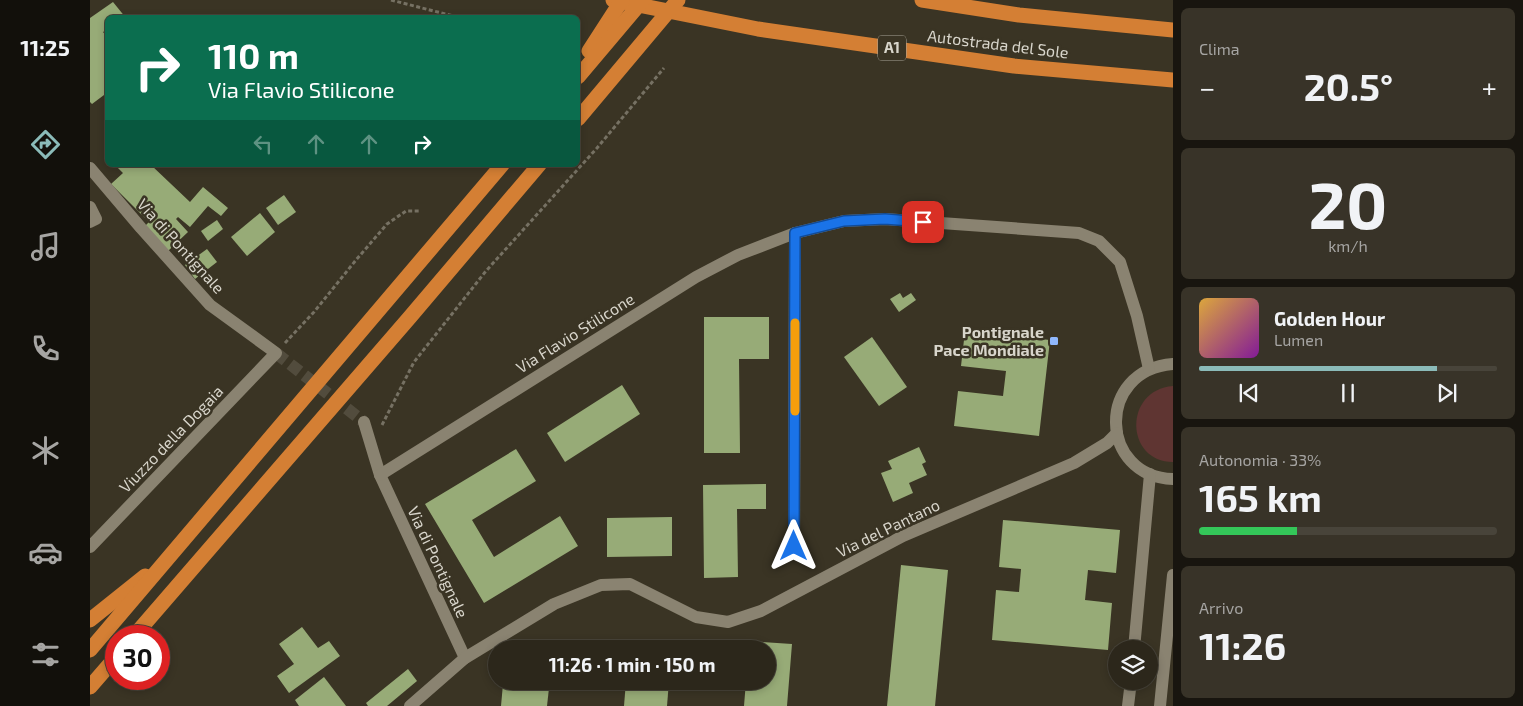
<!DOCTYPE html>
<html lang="it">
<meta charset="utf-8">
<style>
body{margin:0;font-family:"Exo 2",sans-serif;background:#383328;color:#f1f3f6;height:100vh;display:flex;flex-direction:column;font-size:19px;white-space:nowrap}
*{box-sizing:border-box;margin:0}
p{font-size:16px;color:#a6a5a3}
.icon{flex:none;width:28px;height:28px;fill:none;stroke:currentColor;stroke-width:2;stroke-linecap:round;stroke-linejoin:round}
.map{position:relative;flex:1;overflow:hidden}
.panel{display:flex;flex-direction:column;gap:8px;padding:8px;background:#18150f;width:350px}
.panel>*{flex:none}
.hud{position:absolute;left:15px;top:15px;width:475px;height:152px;border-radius:8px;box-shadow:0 2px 8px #0003,0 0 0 1px #48443a;background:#0b6e4f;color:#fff;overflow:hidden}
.buttons{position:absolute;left:1018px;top:640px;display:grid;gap:10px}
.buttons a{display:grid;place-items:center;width:50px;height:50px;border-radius:50%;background:#2c271b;box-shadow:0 2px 8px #0003,0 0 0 1px #48443a;font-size:25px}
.speed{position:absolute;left:15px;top:625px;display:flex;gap:10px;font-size:25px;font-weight:700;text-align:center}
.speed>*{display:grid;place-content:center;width:65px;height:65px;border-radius:50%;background:#2c271b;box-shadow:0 2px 8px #0003,0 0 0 1px #48443a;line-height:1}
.speed .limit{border:8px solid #d22;background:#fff;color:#111}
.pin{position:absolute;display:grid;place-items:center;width:42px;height:42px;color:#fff;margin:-21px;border-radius:10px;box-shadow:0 2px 8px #0006}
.me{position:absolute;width:55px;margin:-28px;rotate:0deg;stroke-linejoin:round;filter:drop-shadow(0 0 4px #0008)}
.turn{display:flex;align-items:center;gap:18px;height:105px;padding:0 20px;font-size:22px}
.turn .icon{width:65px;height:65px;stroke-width:2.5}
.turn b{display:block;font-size:35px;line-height:42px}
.lanes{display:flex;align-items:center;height:48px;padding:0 20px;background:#0003;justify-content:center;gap:25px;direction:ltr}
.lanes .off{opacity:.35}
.big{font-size:38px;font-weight:700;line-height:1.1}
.panel .widget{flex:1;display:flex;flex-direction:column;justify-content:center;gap:8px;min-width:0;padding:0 18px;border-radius:8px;background:#383328}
.panel .dial{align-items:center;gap:0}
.dial b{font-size:65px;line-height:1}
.song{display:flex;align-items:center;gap:15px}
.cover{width:60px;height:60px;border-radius:8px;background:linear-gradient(135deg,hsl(40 70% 55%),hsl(290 70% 35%))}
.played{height:5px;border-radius:2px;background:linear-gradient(90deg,#8bbbb9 80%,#48443a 80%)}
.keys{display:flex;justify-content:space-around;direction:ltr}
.heat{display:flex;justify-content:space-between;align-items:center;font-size:28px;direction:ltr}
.charge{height:8px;border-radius:4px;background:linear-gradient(90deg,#34c759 33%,#48443a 0)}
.trip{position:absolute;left:398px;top:640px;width:288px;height:50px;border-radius:25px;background:#2c271b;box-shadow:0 2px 8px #0003,0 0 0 1px #48443a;font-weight:700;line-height:50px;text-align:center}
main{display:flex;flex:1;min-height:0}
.tabs{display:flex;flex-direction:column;width:90px;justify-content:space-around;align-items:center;background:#12100b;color:#a6a5a3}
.tabs .icon{width:35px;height:35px}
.tabs .current{color:#8bbbb9}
.tabs b{font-size:22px;color:#f1f3f6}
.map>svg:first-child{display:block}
</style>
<main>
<nav class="tabs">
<b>11:25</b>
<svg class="icon current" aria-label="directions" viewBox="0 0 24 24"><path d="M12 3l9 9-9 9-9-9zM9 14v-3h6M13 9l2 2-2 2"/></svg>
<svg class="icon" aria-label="music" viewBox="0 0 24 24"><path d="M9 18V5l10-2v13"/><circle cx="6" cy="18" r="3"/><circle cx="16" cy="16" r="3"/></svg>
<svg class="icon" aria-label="phone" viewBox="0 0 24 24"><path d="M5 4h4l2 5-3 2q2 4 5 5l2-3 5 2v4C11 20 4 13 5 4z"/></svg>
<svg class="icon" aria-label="climate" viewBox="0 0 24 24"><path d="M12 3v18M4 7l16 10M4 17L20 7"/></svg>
<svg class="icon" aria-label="car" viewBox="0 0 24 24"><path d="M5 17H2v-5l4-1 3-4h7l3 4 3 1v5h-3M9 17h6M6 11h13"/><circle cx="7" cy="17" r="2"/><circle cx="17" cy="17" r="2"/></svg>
<svg class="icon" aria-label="filters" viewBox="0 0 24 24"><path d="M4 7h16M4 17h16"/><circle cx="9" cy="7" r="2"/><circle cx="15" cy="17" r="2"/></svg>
</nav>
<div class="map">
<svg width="1083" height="706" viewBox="0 0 1083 706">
<rect width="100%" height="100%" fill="#3a3424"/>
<path fill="#5f3532" d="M1083 386V462C1035 462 1033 390 1083 386Z"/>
<g fill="#97ab77">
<path d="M23 2 36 18H18V29L13 32 18 38V92L2 104 0 102V18Z"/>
<path d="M27 165H61L100 202 113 187 138 208 131 216 118 206 100 227 88 217 86 219 98 232 78 251 55 226 59 222 21 184 33 173 26 166Z"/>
<path d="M194 195 206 212 188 225 176 208Z"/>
<path d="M170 213 185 232 157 256 141 237Z"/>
<path d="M127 220 133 229 118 241 111 231Z"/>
<path d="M117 249 127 262 105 279 95 265Z"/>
<path d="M810 293 813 298 821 293 826 300 809 312 800 299Z"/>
<path d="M614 317H679V359H649L650 453H614Z"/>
<path d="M875 331 960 340 949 436 864 426 868 391 913 396 916 371 871 366Z"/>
<path d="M782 337 817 387 789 406 754 357Z"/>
<path d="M532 385 550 414 475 462 457 433Z"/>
<path d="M829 447 836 462 832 464 837 475 819 483 823 493 803 502 791 473 802 469 798 461Z"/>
<path d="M426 449 446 481 382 520 404 557 470 516 488 546 394 603 335 504Z"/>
<path d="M676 484V509H647L648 577 614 578 613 485Z"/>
<path d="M582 517V556L517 557V518Z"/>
<path d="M913 520 1030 530 1026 573 998 570 995 600 1022 603 1018 650 902 640 906 590 929 592 931 569 909 567Z"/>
<path d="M811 565 858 570 845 706H797Z"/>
<path d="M212 627 228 648 239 641 250 656 199 693 187 676 204 664 189 644Z"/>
<path d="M659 641 702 644 697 706H654L656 681H676V649H659Z"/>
<path d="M540 643 582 647V649H539Z"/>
<path d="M318 669 327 681 297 706H278L276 703Z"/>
<path d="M234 677 256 706H209L205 700Z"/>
<path d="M536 681H579L577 706H534Z"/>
<path d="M413 684 459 688 457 706H411Z"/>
</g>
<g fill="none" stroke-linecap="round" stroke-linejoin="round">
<path stroke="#524c3d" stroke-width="12" stroke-dasharray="12 6" stroke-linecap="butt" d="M186 353 274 422"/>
<g stroke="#767163" stroke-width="3" stroke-dasharray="4 2.5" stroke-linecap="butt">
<path d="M301 0 371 18"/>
<path d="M195 343 224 312 266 260 297 224 316 211H329"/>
<path d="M292 425 324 362 396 271 507 148 574 68"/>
</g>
<g stroke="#8a8371" stroke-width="12">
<path d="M0 168 51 228 120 305 186 353 0 547"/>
<path d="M0 207 6 219 0 222"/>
<path d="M1083 364C1005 370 1009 477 1083 479"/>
<path d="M274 422 290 475 375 658"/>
<path d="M290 475 606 277 648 255 705 233 754 221 795 219 989 233 1009 241 1030 262 1047 316 1059 369"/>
<path d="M704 546 705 233"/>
<path d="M1044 649 1060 474"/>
<path d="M320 706 375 658 464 604 511 585 540 584 606 617 638 622 671 611 813 536 984 463 1017 443 1027 433"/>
<path d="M1038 706 1041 681"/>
<path d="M1070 706 1083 575"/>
</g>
<g stroke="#d47f34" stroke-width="15">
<path d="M523 0 668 29 924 66 1083 80"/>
<path d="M832 0 929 15 1083 30"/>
<path d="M499 51 532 0"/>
<path d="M488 77 553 0"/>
<path d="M488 119 588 0"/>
<path d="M0 620 55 576"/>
<path d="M44 636 320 317 449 165"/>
<path d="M0 650 412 165"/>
<path d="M0 687 26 657"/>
</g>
</g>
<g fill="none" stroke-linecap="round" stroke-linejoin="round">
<defs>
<path id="route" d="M704 546 705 233 754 221 795 219 833 222"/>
</defs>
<use href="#route" stroke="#114b97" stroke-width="12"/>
<use href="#route" stroke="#1a73e8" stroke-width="9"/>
<path stroke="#f59e0b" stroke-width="9" d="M705 411V323"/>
</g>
<rect fill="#90b8fd" stroke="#3a3424" stroke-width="2" x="959" y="336" width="10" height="10" rx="2.5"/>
<g text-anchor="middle" stroke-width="5" stroke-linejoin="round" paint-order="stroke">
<rect fill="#3a3424" stroke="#a9a599" stroke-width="1" x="788" y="35.5" width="28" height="25" rx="4"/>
<g font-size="15" font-weight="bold" fill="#d8d5cb">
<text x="802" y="53">A1</text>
</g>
<g font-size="16" fill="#d8d5cb" stroke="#3a3424">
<text transform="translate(908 44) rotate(7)" y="6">Autostrada del Sole</text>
<text transform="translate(91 246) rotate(48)" y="6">Via di Pontignale</text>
<text transform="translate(485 333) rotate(-32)" y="6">Via Flavio Stilicone</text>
<text transform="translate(81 439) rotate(-46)" y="6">Viuzzo della Dogaia</text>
<text transform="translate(798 528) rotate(-26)" y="6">Via del Pantano</text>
<text transform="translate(348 562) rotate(65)" y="6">Via di Pontignale</text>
</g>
<g font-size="16" font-weight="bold" fill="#d8d5cb" stroke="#3a3424" text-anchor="end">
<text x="954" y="338">Pontignale<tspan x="954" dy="18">Pace Mondiale</tspan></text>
</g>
</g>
</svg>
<div class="buttons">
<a><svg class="icon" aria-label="layers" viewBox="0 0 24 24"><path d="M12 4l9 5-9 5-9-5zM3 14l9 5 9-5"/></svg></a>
</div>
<div class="speed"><div class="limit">30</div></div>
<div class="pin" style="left:833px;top:222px;background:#d93025"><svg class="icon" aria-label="arrive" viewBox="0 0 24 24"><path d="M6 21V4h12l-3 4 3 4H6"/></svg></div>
<svg class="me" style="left:704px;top:546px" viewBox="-20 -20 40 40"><path d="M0-17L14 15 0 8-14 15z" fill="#1a73e8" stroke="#fff" stroke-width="4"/></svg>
<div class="trip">11:26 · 1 min · 150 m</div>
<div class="hud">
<div class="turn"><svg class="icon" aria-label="right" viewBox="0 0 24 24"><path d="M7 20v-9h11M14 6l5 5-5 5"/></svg><div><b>110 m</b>Via Flavio Stilicone</div></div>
<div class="lanes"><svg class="icon off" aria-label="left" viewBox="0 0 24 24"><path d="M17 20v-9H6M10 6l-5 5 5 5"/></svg><svg class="icon off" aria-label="ahead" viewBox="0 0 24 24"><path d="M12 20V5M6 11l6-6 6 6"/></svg><svg class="icon off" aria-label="ahead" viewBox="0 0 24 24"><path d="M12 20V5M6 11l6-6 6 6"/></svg><svg class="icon" aria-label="right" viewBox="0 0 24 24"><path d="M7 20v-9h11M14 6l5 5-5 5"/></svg></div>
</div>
</div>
<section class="panel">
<div class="widget"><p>Clima</p>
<div class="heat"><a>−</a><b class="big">20.5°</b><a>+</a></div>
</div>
<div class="widget dial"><b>20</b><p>km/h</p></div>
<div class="widget">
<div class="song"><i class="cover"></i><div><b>Golden Hour</b><p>Lumen</p></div></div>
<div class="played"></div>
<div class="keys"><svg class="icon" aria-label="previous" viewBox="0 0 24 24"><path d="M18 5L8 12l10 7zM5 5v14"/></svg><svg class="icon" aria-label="pause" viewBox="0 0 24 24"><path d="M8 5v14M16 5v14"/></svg><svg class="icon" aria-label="next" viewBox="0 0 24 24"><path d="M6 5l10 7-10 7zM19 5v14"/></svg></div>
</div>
<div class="widget"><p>Autonomia · 33%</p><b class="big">165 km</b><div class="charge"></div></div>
<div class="widget"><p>Arrivo</p><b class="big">11:26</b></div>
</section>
</main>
